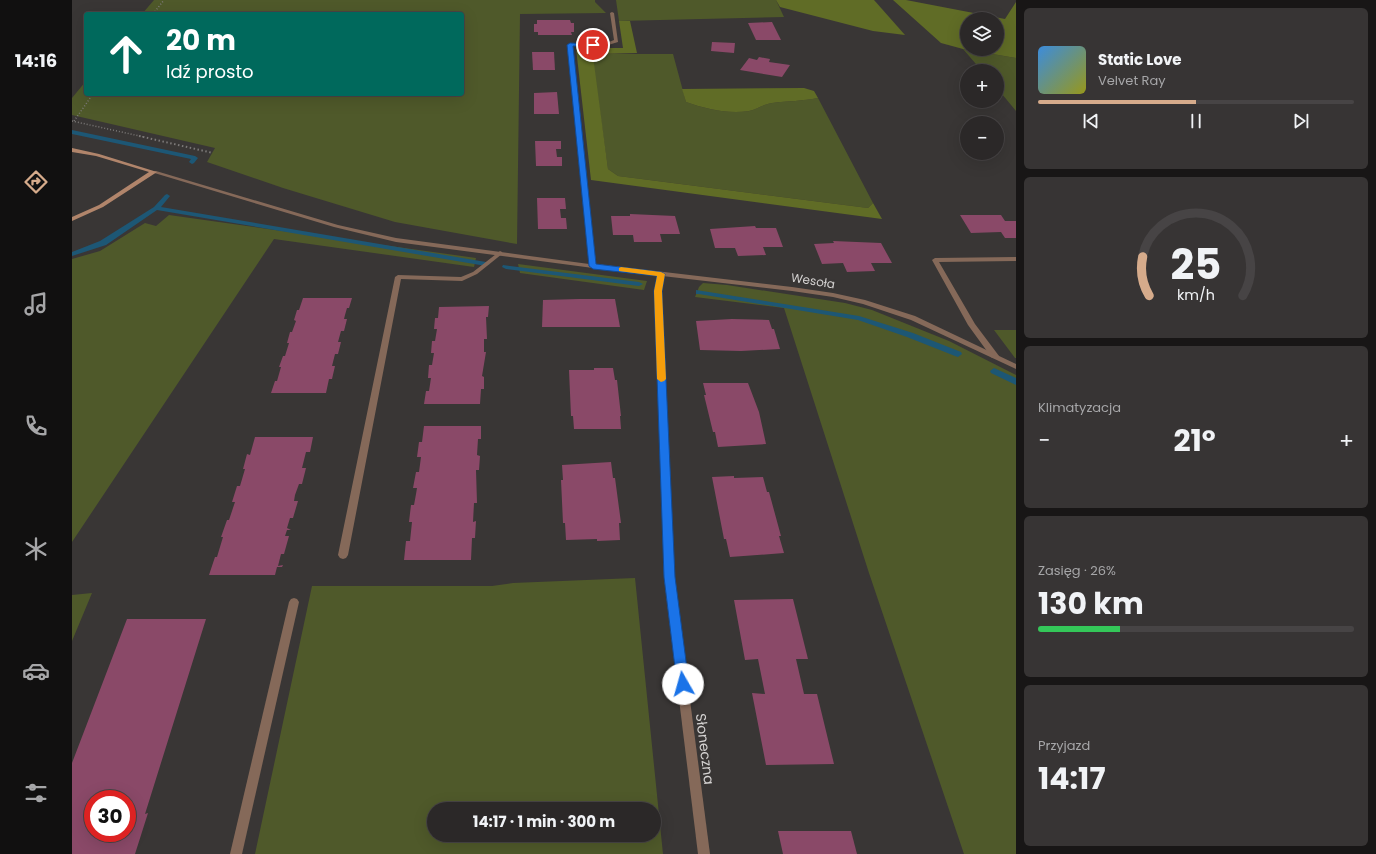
<!DOCTYPE html>
<html lang="pl">
<meta charset="utf-8">
<style>
body{margin:0;font-family:Poppins,sans-serif;background:#373434;color:#f1f3f6;height:100vh;display:flex;flex-direction:column;font-size:15px;white-space:nowrap}
*{box-sizing:border-box;margin:0}
p{font-size:13px;color:#a6a6a8}
.icon{flex:none;width:22px;height:22px;fill:none;stroke:currentColor;stroke-width:2;stroke-linecap:round;stroke-linejoin:round}
.map{position:relative;flex:1;overflow:hidden}
.details{display:flex;flex-direction:column;gap:8px;padding:8px;background:#181616;width:360px}
.details>*{flex:none}
.top-card{position:absolute;left:12px;top:12px;width:380px;height:84px;border-radius:4px;box-shadow:0 4px 16px #0002,0 0 0 1px #474445;background:#00695c;color:#fff;overflow:hidden}
.buttons{position:absolute;left:888px;top:12px;display:grid;gap:8px}
.buttons a{display:grid;place-items:center;width:44px;height:44px;border-radius:50%;background:#2b2828;box-shadow:0 4px 16px #0002,0 0 0 1px #474445;font-size:20px}
.speed{position:absolute;left:12px;top:790px;display:flex;gap:8px;font-size:20px;font-weight:700;text-align:center}
.speed>*{display:grid;place-content:center;width:52px;height:52px;border-radius:50%;background:#2b2828;box-shadow:0 4px 16px #0002,0 0 0 1px #474445;line-height:1}
.speed .limit{border:6px solid #d22;background:#fff;color:#111}
.pin{position:absolute;display:grid;place-items:center;width:34px;height:34px;color:#fff;margin:-17px;border:2px solid #fff;border-radius:50%;box-shadow:0 1px 4px #0007}
.me{position:absolute;width:44px;margin:-22px;rotate:353deg;stroke-linejoin:round;filter:drop-shadow(0 0 3px #0008)}
.turn{display:flex;align-items:center;gap:14px;height:84px;padding:0 16px;font-size:18px}
.turn .icon{width:52px;height:52px;stroke-width:2.5}
.turn b{display:block;font-size:28px;line-height:34px}
.big{font-size:30px;font-weight:700;line-height:1.1}
.details .tile{flex:1;display:flex;flex-direction:column;justify-content:center;gap:6px;min-width:0;padding:0 14px;border-radius:6px;background:#373434}
.details .dial{align-items:center;gap:0}
.dial svg{height:104px;overflow:visible;fill:none;stroke:#474445;stroke-width:7;stroke-linecap:round;text-anchor:middle}
.dial text{fill:#f1f3f6;stroke:none}
.song{display:flex;align-items:center;gap:12px}
.cover{width:48px;height:48px;border-radius:6px;background:linear-gradient(135deg,hsl(210 70% 55%),hsl(60 70% 35%))}
.played{height:4px;border-radius:2px;background:linear-gradient(90deg,#d6ab8b 50%,#474445 50%)}
.keys{display:flex;justify-content:space-around;direction:ltr}
.heat{display:flex;justify-content:space-between;align-items:center;font-size:22px;direction:ltr}
.charge{height:6px;border-radius:3px;background:linear-gradient(90deg,#34c759 26%,#474445 0)}
.trip{position:absolute;left:355px;top:802px;width:234px;height:40px;border-radius:20px;background:#2b2828;box-shadow:0 4px 16px #0002,0 0 0 1px #474445;font-weight:700;line-height:40px;text-align:center}
main{display:flex;flex:1;min-height:0}
.menu{display:flex;flex-direction:column;width:72px;justify-content:space-around;align-items:center;background:#111010;color:#a6a6a8}
.menu .icon{width:28px;height:28px}
.menu .active{color:#d6ab8b}
.menu b{font-size:18px;color:#f1f3f6}
.map>svg:first-child{display:block}
</style>
<main>
<nav class="menu">
<b>14:16</b>
<svg class="icon active" aria-label="directions" viewBox="0 0 24 24"><path d="M12 3l9 9-9 9-9-9zM9 14v-3h6M13 9l2 2-2 2"/></svg>
<svg class="icon" aria-label="music" viewBox="0 0 24 24"><path d="M9 18V5l10-2v13"/><circle cx="6" cy="18" r="3"/><circle cx="16" cy="16" r="3"/></svg>
<svg class="icon" aria-label="phone" viewBox="0 0 24 24"><path d="M5 4h4l2 5-3 2q2 4 5 5l2-3 5 2v4C11 20 4 13 5 4z"/></svg>
<svg class="icon" aria-label="climate" viewBox="0 0 24 24"><path d="M12 3v18M4 7l16 10M4 17L20 7"/></svg>
<svg class="icon" aria-label="car" viewBox="0 0 24 24"><path d="M5 17H2v-5l4-1 3-4h7l3 4 3 1v5h-3M9 17h6M6 11h13"/><circle cx="7" cy="17" r="2"/><circle cx="17" cy="17" r="2"/></svg>
<svg class="icon" aria-label="filters" viewBox="0 0 24 24"><path d="M4 7h16M4 17h16"/><circle cx="9" cy="7" r="2"/><circle cx="15" cy="17" r="2"/></svg>
</nav>
<div class="map">
<svg width="944" height="854" viewBox="0 0 944 854">
<rect width="100%" height="100%" fill="#393635"/>
<g fill="#4f592a" fill-rule="evenodd">
<path d="M82 0H523V2L534 13 448 14 445 244 323 222 211 188 135 162 143 148 0 115V98L14 81V94H390V14H70Z"/>
<path d="M544 0H704L712 17 547 21Z"/>
<path d="M891 49 944 58V111L925 88V71H910Z"/>
<path d="M526 54H601L614 102C634 109 655 114 677 111 685 109 692 104 700 103 716 101 731 101 746 98L801 203 796 208 546 176 536 169 520 56Z"/>
<path d="M97 215 404 258 402 267 202 239 0 542V259L28 251 73 223 84 226Z"/>
<path d="M446 264 575 281 572 290 448 273Z"/>
<path d="M631 283 655 285 773 303 800 310 877 341 944 375V854H892L797 573 712 308 623 297 627 287Z"/>
<path d="M922 330H944V358H943Z"/>
<path d="M563 578 591 854H183L240 586H420L441 583ZM362 809H582V835H362Z"/>
<path d="M20 593 0 641V595Z"/>
</g>
<g fill="#606c26" fill-rule="evenodd">
<path d="M704 0H802L833 35 801 31 708 7Z"/>
<path d="M821 0H834L933 19 944 2V58L891 49 869 43ZM895 19H925V49H895Z"/>
<path d="M547 21H558L565 53 527 54 521 56 536 169 546 176 796 208 801 203 810 219 519 180 504 48H551Z"/>
<path d="M732 88 742 91 746 98C731 101 716 101 700 103 692 104 685 109 677 111 655 114 634 109 614 102L610 89Z"/>
</g>
<g fill="none" stroke-linecap="round" stroke-linejoin="round">
<g fill="#1d5775" fill-rule="evenodd">
<path d="M0 130 123 156 126 158 122 163 120 164 117 162 119 159 0 134Z"/>
<path d="M95 194 98 196 89 207 414 262 418 264 414 266 85 210 34 245 0 256V252L28 241 82 207 93 195Z"/>
<path d="M431 265 567 282 571 284 567 286 434 269 430 267Z"/>
<path d="M624 290 787 316 841 333 889 352 890 354 886 357 883 356 835 337 786 320 627 294H624Z"/>
<path d="M922 368 944 378V385L919 373 918 371Z"/>
</g>
</g>
<g fill="#8a4968" fill-rule="evenodd">
<path d="M465 20H498L499 23H502V32H499L500 35H466V32H462V24H465Z"/>
<path d="M700 22 709 40H684L676 23Z"/>
<path d="M640 42 663 43 662 53 639 51Z"/>
<path d="M460 52H482L483 70H461Z"/>
<path d="M687 57 698 59 697 62 718 65 710 77 668 70 677 58 685 60Z"/>
<path d="M485 92 487 114H462V93Z"/>
<path d="M463 141H489V149H484L485 157H490V166H464Z"/>
<path d="M465 198H493L494 209H488L489 218H494L495 229H466Z"/>
<path d="M558 214 603 216 608 234H588L590 242H562L561 235H541L539 216H558Z"/>
<path d="M888 215H929L933 221H944V238H933L929 232 899 233Z"/>
<path d="M683 226 684 228H704L711 247H691L694 255 666 256 663 248H643L638 229Z"/>
<path d="M761 241 809 243 820 263H799L803 271 775 272 771 263 750 264 742 244 762 243Z"/>
<path d="M231 298H280L277 308H275L273 315 272 319H275L272 331H269L266 342H269L266 354H263L260 366H263L260 379H257L254 393H199L203 381H205L209 367H207L211 356H213L217 343H215L218 332H220L224 321 222 320 225 310H227Z"/>
<path d="M507 299H543L548 327H470L471 300Z"/>
<path d="M417 306 416 317H414L415 339H412V352H414L410 376 412 377V389H409L408 404H352L354 391H357L359 378H356L357 365H360L362 353H359L360 341H363L365 329H362L363 318H366L367 307Z"/>
<path d="M660 319 697 320 700 329H702L708 349 669 351 628 350 624 321Z"/>
<path d="M522 368H541L543 380H545L549 416H548L549 429H502L501 416H499L497 370H522Z"/>
<path d="M631 383H676L687 412 694 444 646 447 643 432H641L632 395H634Z"/>
<path d="M352 426H409V439H406L405 455 408 456 407 470H404L405 503H402L401 522 404 521 403 538H400L399 560H332L334 541H338L340 522H337L339 505H342L344 494 345 488H341L344 472H347L349 457H345L347 442H350Z"/>
<path d="M183 437H241L238 452H234L230 468H234L230 484H227L223 495 222 501H226L221 518H218L215 528 219 530H215L213 536H217L212 554H209L206 566 211 565 210 567H205L203 575H137L143 557H145L151 537H149L155 520H157L163 502H160L165 486H168L173 469H171L175 454 178 455Z"/>
<path d="M539 462 541 478H543L549 523H547L548 540 525 541V539L494 540 493 523H491L489 480H491L490 465Z"/>
<path d="M662 476V478L691 477 695 492H697L709 536H707L712 553 658 557 654 539H652L640 477Z"/>
<path d="M721 599 736 659H724L732 694H745L762 764 694 765 680 693 693 694 686 659 673 660 662 600Z"/>
<path d="M55 619H134L73 814 76 813 63 854H0V763ZM21 799H55V833H21Z"/>
<path d="M706 831H779L785 854H711Z"/>
</g>
<g fill="none" stroke-linecap="round" stroke-linejoin="round">
<g stroke="#7c7978" stroke-width="1.5" stroke-dasharray="1 2" stroke-linecap="butt">
<path d="M81 14 92 0"/>
<path d="M0 121 72 137"/>
<path d="M2 121 21 94"/>
</g>
<path stroke="#7c7978" stroke-width="2" stroke-dasharray="1.5 2.5" stroke-linecap="butt" d="M67 136 141 153"/>
<g fill="#856959" fill-rule="evenodd">
<path d="M428 251 430 252V254L405 274 390 281 329 279 276 555 274 558 271 559 268 558 266 555 323 277 326 275 389 277 401 272Z"/>
<path d="M944 257V261L867 262 903 324 927 356 923 358H920L896 325 860 260 863 258Z"/>
<path d="M589 272 592 274 589 291 602 577 600 580 597 581 594 580 592 577 583 291 586 274Z"/>
<path d="M222 598 225 599 227 602 170 854H158L217 602 219 599Z"/>
</g>
<g fill="#856959" fill-rule="evenodd">
<path d="M540 12 542 13 546 42 533 46H500L524 264 720 287 761 293 793 300 843 316 944 364V369L839 320 791 304 761 297 720 291 521 268 324 242 262 227 79 172 84 171 266 225 324 238 517 264 496 45 498 44H532L542 40 538 13Z"/>
<path d="M597 573 600 574 602 577 638 854H626L592 577 594 574Z"/>
</g>
<path fill="#b1856b" fill-rule="evenodd" d="M0 148 27 154 85 172 31 207 0 221V217L27 205 77 172 24 156 0 152Z"/>
</g>
<path fill="#1a73e8" stroke="#114b97" d="M498 43 521 44 524 45 521 47 501 46 524 264 589 272 593 274 590 291 603 577 617 684 615 688 611 690 607 688 605 684 592 577 582 291 585 276 521 269 517 266 495 45Z"/>
<path fill="#f59e0b" d="M549 267 589 272 593 274 590 291 594 379 592 381 589 382 585 379 582 291 585 276 547 271V268Z"/>
<g text-anchor="middle" stroke-width="4" stroke-linejoin="round" paint-order="stroke">
<g font-size="12" fill="#d4d2d1" stroke="#393635">
<text transform="translate(741 281) rotate(9)" y="4">Wesoła</text>
</g>
<g font-size="14" fill="#d4d2d1" stroke="#393635">
<text transform="translate(633 749) rotate(83)" y="5">Słoneczna</text>
</g>
</g>
</svg>
<div class="buttons">
<a><svg class="icon" aria-label="layers" viewBox="0 0 24 24"><path d="M12 4l9 5-9 5-9-5zM3 14l9 5 9-5"/></svg></a>
<a>+</a>
<a>−</a>
</div>
<div class="speed"><div class="limit">30</div></div>
<div class="pin" style="left:521px;top:45px;background:#d93025"><svg class="icon" aria-label="arrive" viewBox="0 0 24 24"><path d="M6 21V4h12l-3 4 3 4H6"/></svg></div>
<svg class="me" style="left:611px;top:684px" viewBox="-20 -20 40 40"><circle r="19" fill="#fff"/><path d="M0-13L10 11 0 6-10 11z" fill="#1a73e8"/></svg>
<div class="trip">14:17 · 1 min · 300 m</div>
<div class="top-card">
<div class="turn"><svg class="icon" aria-label="ahead" viewBox="0 0 24 24"><path d="M12 20V5M6 11l6-6 6 6"/></svg><div><b>20 m</b>Idź prosto</div></div>
</div>
</div>
<section class="details">
<div class="tile">
<div class="song"><i class="cover"></i><div><b>Static Love</b><p>Velvet Ray</p></div></div>
<div class="played"></div>
<div class="keys"><svg class="icon" aria-label="previous" viewBox="0 0 24 24"><path d="M18 5L8 12l10 7zM5 5v14"/></svg><svg class="icon" aria-label="pause" viewBox="0 0 24 24"><path d="M8 5v14M16 5v14"/></svg><svg class="icon" aria-label="next" viewBox="0 0 24 24"><path d="M6 5l10 7-10 7zM19 5v14"/></svg></div>
</div>
<div class="tile dial"><svg viewBox="0 0 100 80">
<path d="M14 69A42 42 0 1 1 86 69"/>
<path d="M14 69A42 42 0 0 1 9 39" stroke="#d6ab8b"/>
<text x="50" y="56" font-size="32" font-weight="700">25</text>
<text x="50" y="72" font-size="11">km/h</text>
</svg></div>
<div class="tile"><p>Klimatyzacja</p>
<div class="heat"><a>−</a><b class="big">21°</b><a>+</a></div>
</div>
<div class="tile"><p>Zasięg · 26%</p><b class="big">130 km</b><div class="charge"></div></div>
<div class="tile"><p>Przyjazd</p><b class="big">14:17</b></div>
</section>
</main>
